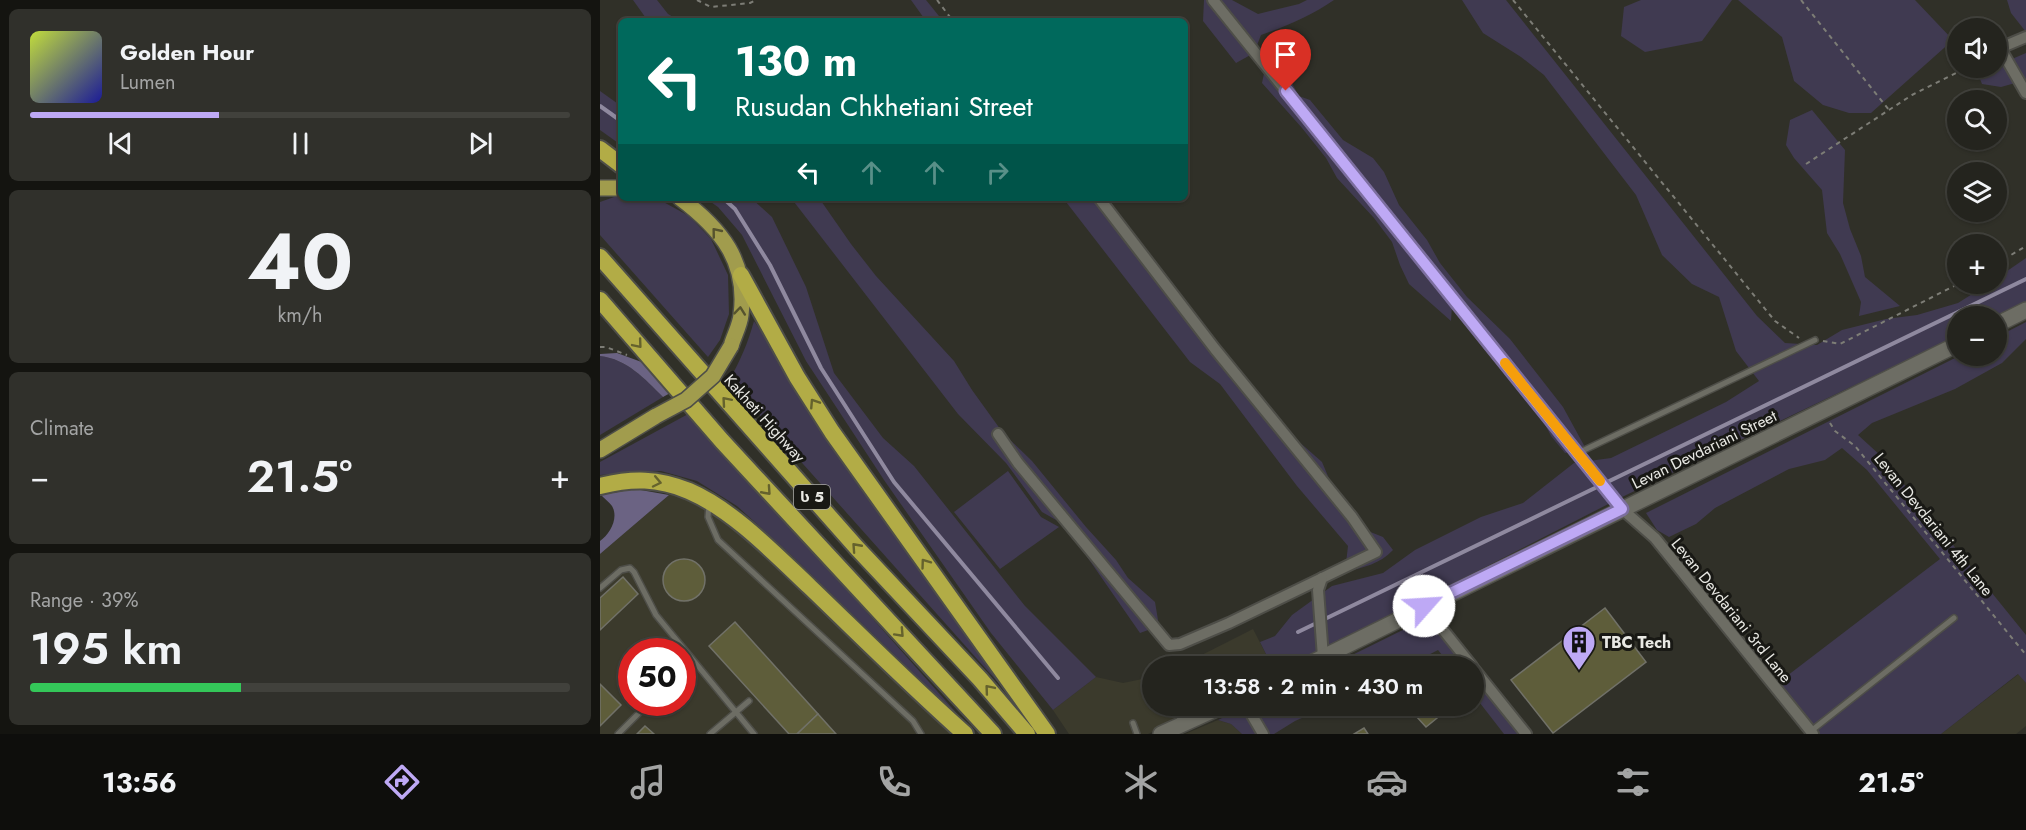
<!DOCTYPE html>
<meta charset="utf-8">
<style>
body{margin:0;font-family:Jost,"Noto Sans Georgian",sans-serif;background:#30302b;color:#f1f3f6;height:100vh;display:flex;flex-direction:column;font-size:22px;white-space:nowrap}
*{box-sizing:border-box;margin:0}
p{font-size:20px;color:#a3a4a4}
.icon{flex:none;width:33px;height:33px;fill:none;stroke:currentColor;stroke-width:2;stroke-linecap:round;stroke-linejoin:round}
.map{position:relative;flex:1;overflow:hidden}
.details{display:flex;flex-direction:column;gap:9px;padding:9px;background:#141410;width:600px}
.details>*{flex:none}
.top-card{position:absolute;left:18px;top:18px;width:570px;height:183px;border-radius:9px;box-shadow:0 2px 4px #0004,0 0 0 2px #41413c;background:#00695c;color:#fff;overflow:hidden}
.tools{position:absolute;left:1347px;top:18px;display:grid;gap:12px}
.tools a{display:grid;place-items:center;width:60px;height:60px;border-radius:50%;background:#24241e;box-shadow:0 2px 4px #0004,0 0 0 2px #41413c;font-size:30px}
.speed{position:absolute;left:18px;top:638px;display:flex;gap:12px;font-size:30px;font-weight:700;text-align:center}
.speed>*{display:grid;place-content:center;width:78px;height:78px;border-radius:50%;background:#24241e;box-shadow:0 2px 4px #0004,0 0 0 2px #41413c;line-height:1}
.speed .limit{border:9px solid #d22;background:#fff;color:#111}
.pin{position:absolute;display:grid;place-items:center;width:51px;height:51px;color:#fff;margin:-62px -26px;border-radius:50% 50% 50% 0;rotate:-45deg;box-shadow:0 0 6px #0007}
.pin .icon{rotate:45deg}
.me{position:absolute;width:66px;margin:-33px;rotate:64deg;stroke-linejoin:round;filter:drop-shadow(0 0 4px #0008)}
.turn{display:flex;align-items:center;gap:21px;height:126px;padding:0 18px;font-size:27px}
.turn .icon{width:78px;height:78px;stroke-width:2.5}
.turn b{display:block;font-size:42px;line-height:51px}
.lanes{display:flex;align-items:center;height:57px;padding:0 18px;background:#0003;justify-content:center;gap:30px;direction:ltr}
.lanes .off{opacity:.35}
.big{font-size:45px;font-weight:600;line-height:1.1}
.details .tile{flex:1;display:flex;flex-direction:column;justify-content:center;gap:9px;min-width:0;padding:0 21px;border-radius:9px;background:#30302b}
.details .dial{align-items:center;gap:0}
.dial b{font-size:78px;line-height:1}
.song{display:flex;align-items:center;gap:18px}
.cover{width:72px;height:72px;border-radius:9px;background:linear-gradient(135deg,hsl(70 70% 55%),hsl(240 70% 35%))}
.played{height:6px;border-radius:3px;background:linear-gradient(90deg,#bea9f5 35%,#41413c 35%)}
.keys{display:flex;justify-content:space-around;direction:ltr}
.heat{display:flex;justify-content:space-between;align-items:center;font-size:33px;direction:ltr}
.charge{height:9px;border-radius:4px;background:linear-gradient(90deg,#34c759 39%,#41413c 0)}
.trip{position:absolute;left:542px;top:656px;width:342px;height:60px;border-radius:30px;background:#24241e;box-shadow:0 2px 4px #0004,0 0 0 2px #41413c;font-weight:600;line-height:60px;text-align:center}
.menu{display:flex;height:96px;justify-content:space-around;align-items:center;background:#0e0e0c;color:#a3a4a4}
.menu .icon{width:42px;height:42px}
.menu .current{color:#bea9f5}
.menu b{font-size:27px;color:#f1f3f6}
main{display:flex;flex:1;min-height:0}
.map>svg:first-child{display:block}
</style>
<main>
<section class="details">
<div class="tile">
<div class="song"><i class="cover"></i><div><b>Golden Hour</b><p>Lumen</p></div></div>
<div class="played"></div>
<div class="keys"><svg class="icon" aria-label="previous" viewBox="0 0 24 24"><path d="M18 5L8 12l10 7zM5 5v14"/></svg><svg class="icon" aria-label="pause" viewBox="0 0 24 24"><path d="M8 5v14M16 5v14"/></svg><svg class="icon" aria-label="next" viewBox="0 0 24 24"><path d="M6 5l10 7-10 7zM19 5v14"/></svg></div>
</div>
<div class="tile dial"><b>40</b><p>km/h</p></div>
<div class="tile"><p>Climate</p>
<div class="heat"><a>−</a><b class="big">21.5°</b><a>+</a></div>
</div>
<div class="tile"><p>Range · 39%</p><b class="big">195 km</b><div class="charge"></div></div>
</section>
<div class="map">
<svg width="1426" height="734" viewBox="0 0 1426 734">
<rect width="100%" height="100%" fill="#303028"/>
<g fill="#3b3a2c" fill-rule="evenodd">
<path d="M71 491 86 497 128 522 199 586 353 734H0V554L69 495ZM32 651H82V702H32Z"/>
<path d="M653 629 672 666H580Z"/>
<path d="M1419 674 1426 683V726L1416 734H1341Z"/>
<path d="M496 677 523 683 552 677V705H611L548 734H469L453 710Z"/>
<path d="M618 720 631 724 642 734H585Z"/>
</g>
<g fill="#403a51">
<path d="M33 0H57L68 14 80 21H48Z"/>
<path d="M311 0H326L343 21H326Z"/>
<path d="M604 0H632L658 14 699 4 707 0H734C711 16 687 26 661 35L654 53 636 63 603 21Z"/>
<path d="M862 0H906L1157 316 1185 343 1217 345 1242 330 1286 319 1317 315 1358 303 1388 284H1396L1397 278 1426 258V302L1397 317 1358 316 1357 336 1020 498 693 666H672L660 642 675 636 692 615 732 586 783 573 815 550 881 517 923 503 974 463 1011 458 1126 402 1159 381 1136 351 1119 297 1092 284 1062 255 1036 195 944 75 921 57 883 33Z"/>
<path d="M1041 0H1132L1102 41 1045 52 1021 36 1024 7Z"/>
<path d="M1138 0H1315L1353 40 1271 113H1249L1223 105 1194 81 1182 37Z"/>
<path d="M1407 0H1426V32L1411 13Z"/>
<path d="M1426 53V80L1401 87 1382 84 1376 69 1396 68 1397 64 1405 62Z"/>
<path d="M666 64 688 76 699 96 710 100 743 140 773 158 784 172 799 205 827 240 840 263 867 297 910 339 963 407 986 449 965 453 951 436 935 405 852 305 851 321 809 284 800 265 792 242 774 218 737 178 726 158 702 128 662 83Z"/>
<path d="M0 91 21 106V145L0 130Z"/>
<path d="M1212 110 1245 150 1243 203 1250 229 1261 256 1265 277 1300 306 1259 316 1261 302 1240 254 1227 233 1222 190 1194 158 1186 145 1190 120Z"/>
<path d="M20 195 21 198 58 199 89 216 111 239 128 275 129 314 120 340 108 357 0 235V202Z"/>
<path d="M105 198H151L172 217 206 287 234 373 283 438 314 466 425 606 496 677 453 710 391 633 284 480 206 361 142 235 118 207Z"/>
<path d="M191 198H219L251 244 276 276 354 361 372 390 403 433 432 461 486 527 516 560 528 578 555 602 559 626 540 633 465 525 442 512 406 463 358 414Z"/>
<path d="M463 198H491L566 287 603 343 638 388 722 462 733 488 756 518 768 531 783 537 793 550C780 564 764 567 745 572L748 546 697 486 620 384 590 362Z"/>
<path d="M154 321 411 697 129 381C140 361 148 343 154 321Z"/>
<path d="M1426 322V339L1402 363 1355 389 1272 423 1258 435 1281 456 1426 635V683L1418 674 1341 734H1220L1179 682 1340 559 1267 470 1242 448 1225 460 1189 469 1115 508 1096 524 1069 537 1057 530 1046 513 1359 356H1396L1397 337Z"/>
<path d="M0 356C27 359 45 379 63 397L0 435Z"/>
<path d="M90 413 369 727 192 556 137 506 97 481 61 471 0 475V462Z"/>
<path d="M408 471 441 517 459 527 400 569 354 512Z"/>
<path d="M829 617 867 666H851L838 650 807 666H730Z"/>
<path d="M873 673 922 734H904L873 694Z"/>
<path d="M649 705H731L695 721 674 734H642L631 724 618 720Z"/>
</g>
<g fill="#6b6383">
<path d="M17 353 47 364 72 392 63 397C45 379 27 359 0 356V354Z"/>
<path d="M35 489 69 495 0 554V541C10 534 19 518 12 506 9 502 4 498 1 495Z"/>
</g>
<g fill="none" stroke-linecap="round" stroke-linejoin="round">
<g stroke="#8f899f" stroke-width="4">
<path d="M0 106 21 121"/>
<path d="M123 198 135 209 170 265 221 368 294 482 458 678"/>
<path d="M698 632 1426 279"/>
</g>
</g>
<g fill="#5e5d3a" stroke="#717168" stroke-width="1.5">
<circle cx="84" cy="580" r="21"/>
<path d="M23 577 38 594 0 630V598Z"/>
<path d="M1005 608 1046 662 953 733 911 680Z"/>
<path d="M135 622 218 714 197 734H189L109 646Z"/>
<path d="M0 684 21 705 0 726Z"/>
<path d="M812 705H853L826 727 816 716 819 713Z"/>
<path d="M218 714 236 734H197Z"/>
<path d="M45 726 54 734H37Z"/>
<path d="M764 728 768 734H754Z"/>
</g>
<g fill="none" stroke-linecap="round" stroke-linejoin="round">
<defs>
<g id="service">
<path d="M978 453 1215 340"/>
<path d="M109 505 108 517 118 540 313 721 321 734"/>
<path d="M0 588 21 570 30 568 34 572 56 615 154 734"/>
<path d="M574 705 582 723"/>
<path d="M533 723 537 734"/>
<path d="M1211 731 1354 618"/>
<path d="M18 734 43 709"/>
<path d="M110 734 149 701"/>
</g>
<g id="minor">
<path d="M613 0 1022 509 1055 538 1213 734"/>
<path d="M1426 37 1400 48 1426 93"/>
<path d="M398 434 418 463 569 645 580 644 629 623 776 552 752 517 615 349 499 198"/>
<path d="M722 578 718 590 723 657"/>
<path d="M824 606 872 666"/>
<path d="M873 668 926 734"/>
<path d="M646 705 663 734"/>
</g>
<g id="secondary">
<path d="M1396 325 1426 310"/>
<path d="M705 666 1358 344"/>
<path d="M561 734 625 705"/>
</g>
<g id="primary">
<path d="M0 188H21"/>
<path d="M80 198C121 229 148 261 141 315 140 325 134 336 131 346"/>
<path d="M0 450 56 416"/>
</g>
<g id="trunk">
<path d="M0 149 21 165"/>
<path d="M0 257 257 548 380 679 427 734"/>
<path d="M141 275 197 377 232 432 447 734"/>
<path d="M0 300 122 441 393 734"/>
<path d="M0 486C32 478 58 478 89 491 133 510 175 554 210 587 261 636 312 687 365 734"/>
</g>
</defs>
<use href="#service" stroke="#4e4e48" stroke-width="8"/>
<use href="#minor" stroke="#4e4e48" stroke-width="14"/>
<use href="#secondary" stroke="#4e4e48" stroke-width="18"/>
<use href="#primary" stroke="#4e4e48" stroke-width="18"/>
<use href="#trunk" stroke="#4e4e48" stroke-width="20"/>
<g stroke="#7d7d76" stroke-width="2" stroke-dasharray="4.5 4.5" stroke-linecap="butt">
<path d="M97 0 111 7 150 3 156 0"/>
<path d="M337 0 353 21"/>
<path d="M913 0 1175 321 1199 338"/>
<path d="M1201 0 1289 110"/>
<path d="M1206 164 1312 95 1366 68"/>
<path d="M1396 264 1426 246"/>
<path d="M1223 341 1240 344 1358 284"/>
<path d="M0 347H6L27 355"/>
<path d="M1230 423 1235 431 1255 446 1426 655"/>
</g>
<use href="#service" stroke="#6d6d64" stroke-width="5"/>
<use href="#minor" stroke="#6d6d64" stroke-width="10"/>
<use href="#secondary" stroke="#6d6d64" stroke-width="15"/>
<use href="#primary" stroke="#a19c4d" stroke-width="15"/>
<use href="#trunk" stroke="#b2ac46" stroke-width="16"/>
<defs>
<path id="primary-bridge" d="M56 416 86 400 113 376 131 346"/>
</defs>
<use href="#primary-bridge" stroke="#4e4e48" stroke-width="18" stroke-linecap="butt"/>
<use href="#primary-bridge" stroke="#a19c4d" stroke-width="15"/>
</g>
<defs><path id="oneway-chevron" d="M-2-3.5L2.5 0L-2 3.5" fill="none" stroke-width="1.6" stroke-linecap="round" stroke-linejoin="round" transform="scale(1.5)"/></defs>
<g stroke="#56532e">
<use href="#oneway-chevron" transform="translate(116 232) rotate(-129)"/>
<use href="#oneway-chevron" transform="translate(140 311) rotate(-84)"/>
</g>
<g stroke="#65622d">
<use href="#oneway-chevron" transform="translate(38 344) rotate(50)"/>
<use href="#oneway-chevron" transform="translate(126 401) rotate(-131)"/>
<use href="#oneway-chevron" transform="translate(214 403) rotate(-123)"/>
<use href="#oneway-chevron" transform="translate(57 482) rotate(12)"/>
<use href="#oneway-chevron" transform="translate(167 491) rotate(48)"/>
<use href="#oneway-chevron" transform="translate(256 547) rotate(-132)"/>
<use href="#oneway-chevron" transform="translate(325 563) rotate(-126)"/>
<use href="#oneway-chevron" transform="translate(300 633) rotate(47)"/>
<use href="#oneway-chevron" transform="translate(389 689) rotate(-130)"/>
</g>
<g fill="none" stroke-linecap="round" stroke-linejoin="round">
<defs>
<path id="route" d="M686 91 1022 509 824 606"/>
</defs>
<use href="#route" stroke="#7c6e9f" stroke-width="15"/>
<use href="#route" stroke="#bea9f5" stroke-width="10"/>
<path stroke="#f59e0b" stroke-width="10" d="M905 363 1000 481"/>
</g>
<defs>
<symbol id="building-pin" viewBox="-11 -11 22 30"><path d="M0 17L-7.5 6A9.5 9.5 0 1 1 7.5 6Z" fill="#bea9f5" stroke="#181814"/><path d="M-4-6H4V6H1V3H-1V6H-4ZM-2.5-4.3h1.7v1.8h-1.7ZM.8-4.3h1.7v1.8H.8ZM-2.5-1h1.7V.8h-1.7ZM.8-1h1.7V.8H.8Z" fill="#111"/></symbol>
</defs>
<g fill-rule="evenodd">
<use href="#building-pin" x="960" y="623" width="38" height="52"/>
</g>
<g text-anchor="middle" stroke-width="6" stroke-linejoin="round" paint-order="stroke">
<rect fill="#181814" stroke="#aaaaa6" stroke-width="1.5" x="194" y="485" width="36" height="24" rx="4.5"/>
<g font-size="15" font-weight="bold" fill="#e9e9e4">
<text x="212" y="502">ს 5</text>
</g>
<g font-size="16" fill="#e9e9e4" stroke="#181814">
<text transform="translate(165 418) rotate(48)" y="6">Kakheti Highway</text>
<text transform="translate(1104 449) rotate(-26)" y="6">Levan Devdariani Street</text>
<text transform="translate(1334 524) rotate(51)" y="6">Levan Devdariani 4th Lane</text>
<text transform="translate(1132 610) rotate(51)" y="6">Levan Devdariani 3rd Lane</text>
</g>
<g font-size="16" font-weight="bold" fill="#e9e9e4" stroke="#181814" text-anchor="start">
<text x="1002" y="648">TBC Tech</text>
</g>
</g>
</svg>
<div class="tools">
<a><svg class="icon" aria-label="sound" viewBox="0 0 24 24"><path d="M4 9h4l5-4v14l-5-4H4zM17 9q2 3 0 6"/></svg></a>
<a><svg class="icon" aria-label="search" viewBox="0 0 24 24"><circle cx="10" cy="10" r="6"/><path d="M15 15l6 6"/></svg></a>
<a><svg class="icon" aria-label="layers" viewBox="0 0 24 24"><path d="M12 4l9 5-9 5-9-5zM3 14l9 5 9-5"/></svg></a>
<a>+</a>
<a>−</a>
</div>
<div class="speed"><div class="limit">50</div></div>
<div class="pin" style="left:686px;top:91px;background:#d93025"><svg class="icon" aria-label="arrive" viewBox="0 0 24 24"><path d="M6 21V4h12l-3 4 3 4H6"/></svg></div>
<svg class="me" style="left:824px;top:606px" viewBox="-20 -20 40 40"><circle r="19" fill="#fff"/><path d="M0-13L10 11 0 6-10 11z" fill="#bea9f5"/></svg>
<div class="trip">13:58 · 2 min · 430 m</div>
<div class="top-card">
<div class="turn"><svg class="icon" aria-label="left" viewBox="0 0 24 24"><path d="M17 20v-9H6M10 6l-5 5 5 5"/></svg><div><b>130 m</b>Rusudan Chkhetiani Street</div></div>
<div class="lanes"><svg class="icon" aria-label="left" viewBox="0 0 24 24"><path d="M17 20v-9H6M10 6l-5 5 5 5"/></svg><svg class="icon off" aria-label="ahead" viewBox="0 0 24 24"><path d="M12 20V5M6 11l6-6 6 6"/></svg><svg class="icon off" aria-label="ahead" viewBox="0 0 24 24"><path d="M12 20V5M6 11l6-6 6 6"/></svg><svg class="icon off" aria-label="right" viewBox="0 0 24 24"><path d="M7 20v-9h11M14 6l5 5-5 5"/></svg></div>
</div>
</div>
</main>
<nav class="menu">
<b>13:56</b>
<svg class="icon current" aria-label="directions" viewBox="0 0 24 24"><path d="M12 3l9 9-9 9-9-9zM9 14v-3h6M13 9l2 2-2 2"/></svg>
<svg class="icon" aria-label="music" viewBox="0 0 24 24"><path d="M9 18V5l10-2v13"/><circle cx="6" cy="18" r="3"/><circle cx="16" cy="16" r="3"/></svg>
<svg class="icon" aria-label="phone" viewBox="0 0 24 24"><path d="M5 4h4l2 5-3 2q2 4 5 5l2-3 5 2v4C11 20 4 13 5 4z"/></svg>
<svg class="icon" aria-label="climate" viewBox="0 0 24 24"><path d="M12 3v18M4 7l16 10M4 17L20 7"/></svg>
<svg class="icon" aria-label="car" viewBox="0 0 24 24"><path d="M5 17H2v-5l4-1 3-4h7l3 4 3 1v5h-3M9 17h6M6 11h13"/><circle cx="7" cy="17" r="2"/><circle cx="17" cy="17" r="2"/></svg>
<svg class="icon" aria-label="filters" viewBox="0 0 24 24"><path d="M4 7h16M4 17h16"/><circle cx="9" cy="7" r="2"/><circle cx="15" cy="17" r="2"/></svg>
<b>21.5°</b>
</nav>
